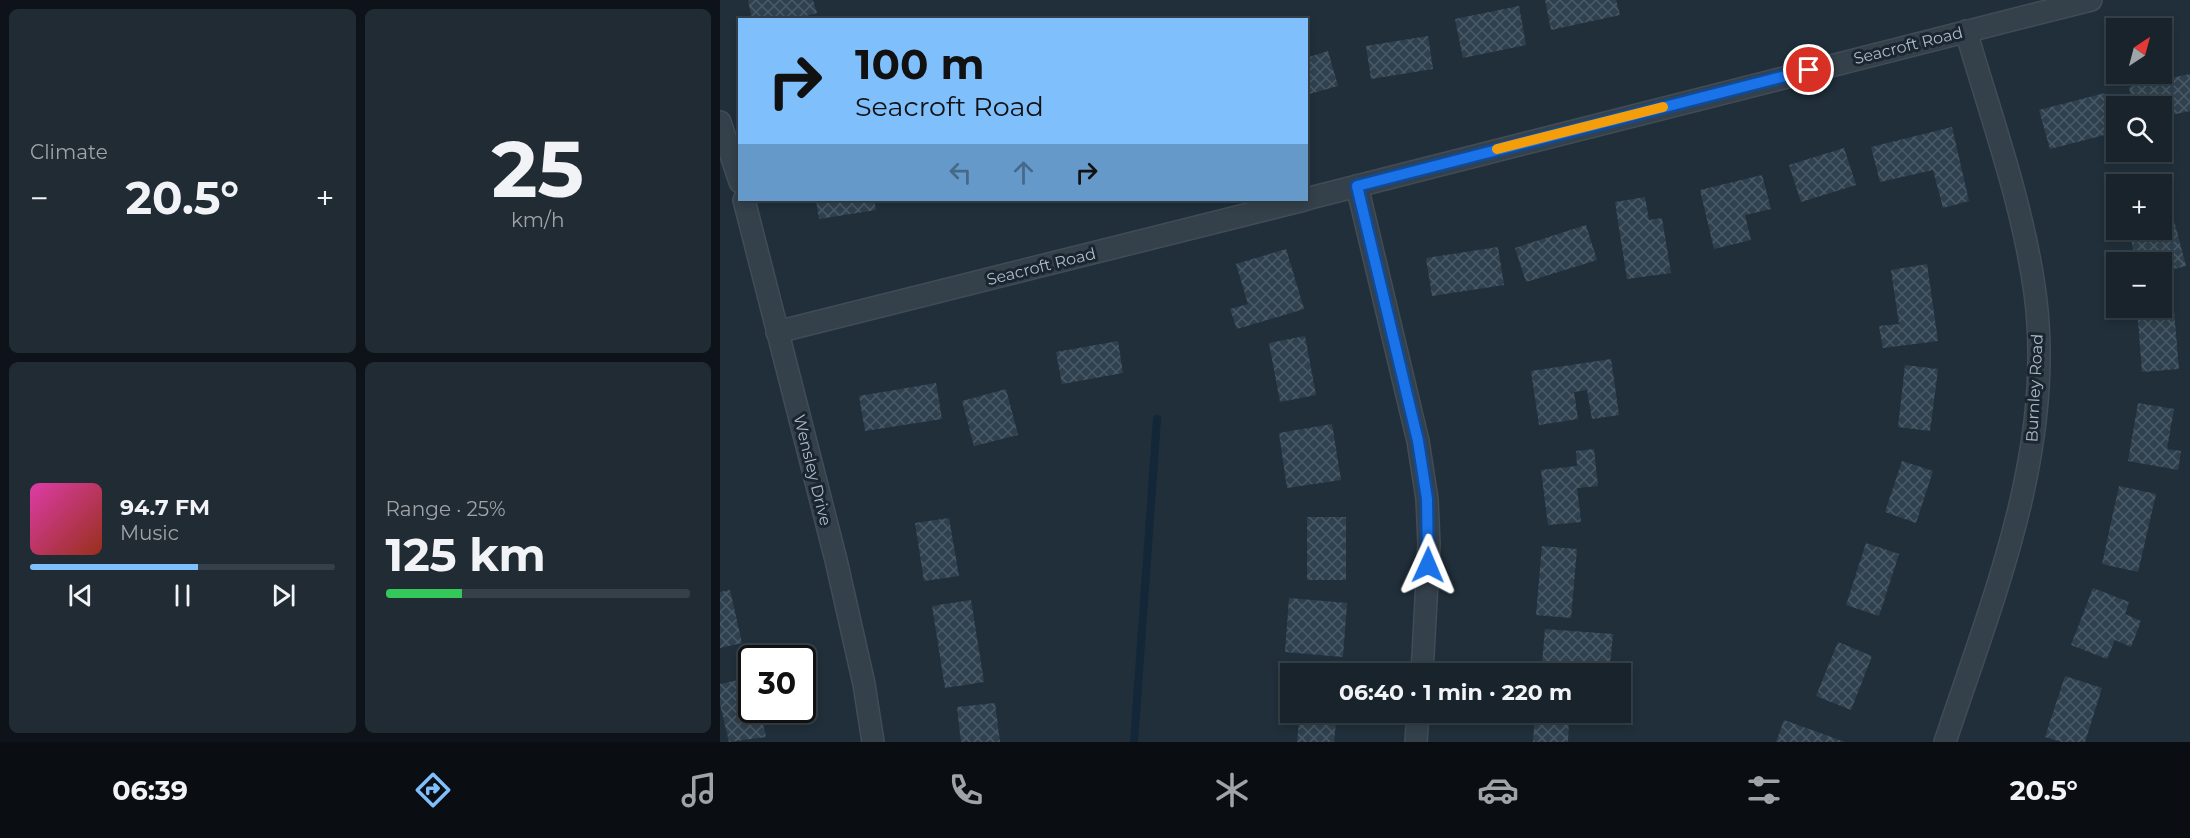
<!DOCTYPE html>
<meta charset="utf-8">
<style>
body{margin:0;font-family:Montserrat,sans-serif;background:#212b34;color:#f1f3f6;height:100vh;display:flex;flex-direction:column;font-size:22px;white-space:nowrap}
*{box-sizing:border-box;margin:0}
p{font-size:20px;color:#9fa4a9}
.icon{flex:none;width:33px;height:33px;fill:none;stroke:currentColor;stroke-width:2;stroke-linecap:round;stroke-linejoin:round}
.map{position:relative;flex:1;overflow:hidden}
.details{display:flex;flex-direction:column;gap:9px;padding:9px;background:#0d1318;width:720px}
.details>*{flex:none}
.top-card{position:absolute;left:18px;top:18px;width:570px;height:183px;border-radius:0px;box-shadow:0 3px 9px #0003,0 0 0 2px #364048;background:#7fc0fc;color:#111;overflow:hidden}
.needle{width:39px;rotate:36deg}
.buttons{position:absolute;left:1386px;top:18px;display:grid;gap:12px}
.buttons a{display:grid;place-items:center;width:66px;height:66px;border-radius:0px;background:#18232c;box-shadow:0 3px 9px #0003,0 0 0 2px #364048;font-size:30px}
.speed{position:absolute;left:18px;top:645px;display:flex;gap:12px;font-size:30px;font-weight:700;text-align:center}
.speed>*{display:grid;place-content:center;width:78px;height:78px;border-radius:50%;background:#18232c;box-shadow:0 3px 9px #0003,0 0 0 2px #364048;line-height:1}
.speed .limit{border:3px solid #111;border-radius:9px;background:#fff;color:#111}
.pin{position:absolute;display:grid;place-items:center;width:51px;height:51px;color:#fff;margin:-26px;border:3px solid #fff;border-radius:50%;box-shadow:0 2px 6px #0007}
.me{position:absolute;width:66px;margin:-33px;rotate:1deg;stroke-linejoin:round;filter:drop-shadow(0 0 4px #0008)}
.turn{display:flex;align-items:center;gap:21px;height:126px;padding:0 18px;font-size:27px}
.turn .icon{width:78px;height:78px;stroke-width:2.5}
.turn b{display:block;font-size:42px;line-height:51px}
.lanes{display:flex;align-items:center;height:57px;padding:0 18px;background:#0003;justify-content:center;gap:30px;direction:ltr}
.lanes .off{opacity:.35}
.big{font-size:45px;font-weight:700;line-height:1.1}
.details .widget{flex:1;display:flex;flex-direction:column;justify-content:center;gap:9px;min-width:0;padding:0 21px;border-radius:9px;background:#212b34}
.details .dial{align-items:center;gap:0}
.dial b{font-size:78px;line-height:1}
.song{display:flex;align-items:center;gap:18px}
.cover{width:72px;height:72px;border-radius:9px;background:linear-gradient(135deg,hsl(320 70% 55%),hsl(10 70% 35%))}
.played{height:6px;border-radius:3px;background:linear-gradient(90deg,#7fc0fc 55%,#364048 55%)}
.keys{display:flex;justify-content:space-around;direction:ltr}
.heat{display:flex;justify-content:space-between;align-items:center;font-size:33px;direction:ltr}
.charge{height:9px;border-radius:4px;background:linear-gradient(90deg,#34c759 25%,#364048 0)}
.details .tiles{flex:1;display:grid;gap:9px;grid-template-columns:repeat(2,1fr)}
.trip{position:absolute;left:560px;top:663px;width:351px;height:60px;border-radius:0px;background:#18232c;box-shadow:0 3px 9px #0003,0 0 0 2px #364048;font-weight:700;line-height:60px;text-align:center}
.menu{display:flex;height:96px;justify-content:space-around;align-items:center;background:#0a0e12;color:#9fa4a9}
.menu .icon{width:42px;height:42px}
.menu .selected{color:#7fc0fc}
.menu b{font-size:27px;color:#f1f3f6}
main{display:flex;flex:1;min-height:0}
.map>svg:first-child{display:block}
</style>
<main>
<section class="details">
<div class="tiles">
<div class="widget"><p>Climate</p>
<div class="heat"><a>−</a><b class="big">20.5°</b><a>+</a></div>
</div>
<div class="widget dial"><b>25</b><p>km/h</p></div>
<div class="widget">
<div class="song"><i class="cover"></i><div><b>94.7 FM</b><p>Music</p></div></div>
<div class="played"></div>
<div class="keys"><svg class="icon" aria-label="previous" viewBox="0 0 24 24"><path d="M18 5L8 12l10 7zM5 5v14"/></svg><svg class="icon" aria-label="pause" viewBox="0 0 24 24"><path d="M8 5v14M16 5v14"/></svg><svg class="icon" aria-label="next" viewBox="0 0 24 24"><path d="M6 5l10 7-10 7zM19 5v14"/></svg></div>
</div>
<div class="widget"><p>Range · 25%</p><b class="big">125 km</b><div class="charge"></div></div>
</div>
</section>
<div class="map">
<svg width="1470" height="742" viewBox="0 0 1470 742">
<defs>
<pattern id="building-cross-hatch" width="8" height="8" patternUnits="userSpaceOnUse" patternTransform="scale(1.5)"><rect width="8" height="8" fill="#2f414e"/><path d="M0 0l8 8M0 8l8-8" fill="none" stroke="#4b5a66"/></pattern>
</defs>
<rect width="100%" height="100%" fill="#202f3a"/>
<g fill="none" stroke-linecap="round" stroke-linejoin="round">
<path stroke="#142738" stroke-width="8" d="M414 742 437 419"/>
</g>
<g fill="url(#building-cross-hatch)">
<path d="M28 0H93L97 13 82 17V20H32Z"/>
<path d="M825 0H896L900 15 831 30Z"/>
<path d="M799 6 806 45 743 58 735 19Z"/>
<path d="M708 36 713 69 651 79 646 46Z"/>
<path d="M608 51 618 86 586 95V58Z"/>
<path d="M1470 74V111L1442 117V106H1413L1409 87Z"/>
<path d="M1385 93 1396 132 1330 149 1319 110Z"/>
<path d="M1232 127 1249 201 1223 208 1213 170 1160 182 1151 147Z"/>
<path d="M1124 148 1136 185 1081 202 1069 165Z"/>
<path d="M1042 175 1051 209 1025 215 1031 240 994 249 980 190Z"/>
<path d="M925 197 929 220 942 218 951 273 907 279 895 202Z"/>
<path d="M96 200H154L156 210 99 219Z"/>
<path d="M1451 209 1466 266 1442 272V262H1417L1408 230H1442V212Z"/>
<path d="M866 225 877 260 806 282 795 248Z"/>
<path d="M778 247 784 285 712 296 706 258Z"/>
<path d="M566 249 584 309 517 329 510 309 528 304 516 264Z"/>
<path d="M1207 264 1218 341 1163 348 1159 326 1179 324 1171 270Z"/>
<path d="M1453 299 1459 369 1422 372 1417 308H1442V300Z"/>
<path d="M585 336 596 395 560 402 549 343Z"/>
<path d="M398 341 403 373 342 384 336 352Z"/>
<path d="M891 359 899 415 872 419 867 390 854 392 858 419 819 425 811 371Z"/>
<path d="M1185 365 1218 369 1210 431 1178 427Z"/>
<path d="M216 383 222 419 145 431 139 396Z"/>
<path d="M286 389 298 435 254 446 242 401Z"/>
<path d="M1418 403 1454 409 1447 449 1461 451 1458 470 1408 461Z"/>
<path d="M612 424 621 480 567 488 559 433Z"/>
<path d="M874 449 878 486 857 488 861 522 828 525 821 470 857 466 856 451Z"/>
<path d="M1182 461 1213 471 1196 523 1165 512Z"/>
<path d="M1399 486 1436 494 1418 572 1382 564Z"/>
<rect x="587" y="517" width="39" height="63"/>
<path d="M229 518 239 576 204 581 195 523Z"/>
<path d="M1146 543 1179 554 1159 616 1126 605Z"/>
<path d="M822 546 857 549 851 618 816 615Z"/>
<path d="M1373 588 1409 602 1405 614 1421 621 1411 647 1395 640 1387 659 1351 645Z"/>
<path d="M10 590 22 643 0 648V592Z"/>
<path d="M569 598 627 603 623 657 565 652Z"/>
<path d="M251 600 264 682 225 688 212 606Z"/>
<path d="M825 629 893 634 889 674H821Z"/>
<path d="M1118 642 1152 656 1131 710 1096 696Z"/>
<path d="M1345 676 1382 688 1365 742H1342L1325 737Z"/>
<path d="M32 677V710H40L46 737 9 742 0 704V684Z"/>
<path d="M275 703 280 742H241L237 707Z"/>
<path d="M580 712H617L614 742H577Z"/>
<path d="M815 715 849 718 848 742H813Z"/>
<path d="M1064 720 1125 742H1056Z"/>
</g>
<g fill="none" stroke-linecap="round" stroke-linejoin="round">
<defs>
<g id="street">
<path d="M0 122 20 182"/>
<path d="M637 186 698 441 707 499 709 544 702 674"/>
<path d="M586 199 1371 0"/>
<path d="M24 200 116 560 144 684 153 742"/>
<path d="M57 332 584 200"/>
<path d="M696 742 698 712"/>
<path d="M1225 742C1273 598 1336 448 1315 293 1303 204 1271 117 1246 31"/>
</g>
</defs>
<use href="#street" stroke="#404c57" stroke-width="24"/>
<use href="#street" stroke="#34404a" stroke-width="21"/>
</g>
<g fill="none" stroke-linecap="round" stroke-linejoin="round">
<defs>
<path id="route" d="M708 565 707 499 698 441 637 186 1089 70"/>
</defs>
<use href="#route" stroke="#114b97" stroke-width="15"/>
<use href="#route" stroke="#1a73e8" stroke-width="10"/>
<path stroke="#f59e0b" stroke-width="10" d="M777 149 943 107"/>
</g>
<g text-anchor="middle" stroke-width="6" stroke-linejoin="round" paint-order="stroke">
<g font-size="16" fill="#afbbc7" stroke="#1a252f">
<text transform="translate(1188 45) rotate(-14)" y="6">Seacroft Road</text>
<text transform="translate(321 266) rotate(-14)" y="6">Seacroft Road</text>
<text transform="translate(1314 388) rotate(-87)" y="6">Burnley Road</text>
<text transform="translate(93 470) rotate(76)" y="6">Wensley Drive</text>
</g>
</g>
</svg>
<div class="buttons">
<a><svg class="needle" viewBox="-14 -14 28 28"><path d="M0-13l5 13h-10z" fill="#e53935"/><path d="M0 13l5-13h-10z" fill="#9fa4a9"/></svg></a>
<a><svg class="icon" aria-label="search" viewBox="0 0 24 24"><circle cx="10" cy="10" r="6"/><path d="M15 15l6 6"/></svg></a>
<a>+</a>
<a>−</a>
</div>
<div class="speed"><div class="limit">30</div></div>
<div class="pin" style="left:1089px;top:70px;background:#d93025"><svg class="icon" aria-label="arrive" viewBox="0 0 24 24"><path d="M6 21V4h12l-3 4 3 4H6"/></svg></div>
<svg class="me" style="left:708px;top:565px" viewBox="-20 -20 40 40"><path d="M0-17L14 15 0 8-14 15z" fill="#1a73e8" stroke="#fff" stroke-width="4"/></svg>
<div class="trip">06:40 · 1 min · 220 m</div>
<div class="top-card">
<div class="turn"><svg class="icon" aria-label="right" viewBox="0 0 24 24"><path d="M7 20v-9h11M14 6l5 5-5 5"/></svg><div><b>100 m</b>Seacroft Road</div></div>
<div class="lanes"><svg class="icon off" aria-label="left" viewBox="0 0 24 24"><path d="M17 20v-9H6M10 6l-5 5 5 5"/></svg><svg class="icon off" aria-label="ahead" viewBox="0 0 24 24"><path d="M12 20V5M6 11l6-6 6 6"/></svg><svg class="icon" aria-label="right" viewBox="0 0 24 24"><path d="M7 20v-9h11M14 6l5 5-5 5"/></svg></div>
</div>
</div>
</main>
<nav class="menu">
<b>06:39</b>
<svg class="icon selected" aria-label="directions" viewBox="0 0 24 24"><path d="M12 3l9 9-9 9-9-9zM9 14v-3h6M13 9l2 2-2 2"/></svg>
<svg class="icon" aria-label="music" viewBox="0 0 24 24"><path d="M9 18V5l10-2v13"/><circle cx="6" cy="18" r="3"/><circle cx="16" cy="16" r="3"/></svg>
<svg class="icon" aria-label="phone" viewBox="0 0 24 24"><path d="M5 4h4l2 5-3 2q2 4 5 5l2-3 5 2v4C11 20 4 13 5 4z"/></svg>
<svg class="icon" aria-label="climate" viewBox="0 0 24 24"><path d="M12 3v18M4 7l16 10M4 17L20 7"/></svg>
<svg class="icon" aria-label="car" viewBox="0 0 24 24"><path d="M5 17H2v-5l4-1 3-4h7l3 4 3 1v5h-3M9 17h6M6 11h13"/><circle cx="7" cy="17" r="2"/><circle cx="17" cy="17" r="2"/></svg>
<svg class="icon" aria-label="filters" viewBox="0 0 24 24"><path d="M4 7h16M4 17h16"/><circle cx="9" cy="7" r="2"/><circle cx="15" cy="17" r="2"/></svg>
<b>20.5°</b>
</nav>
